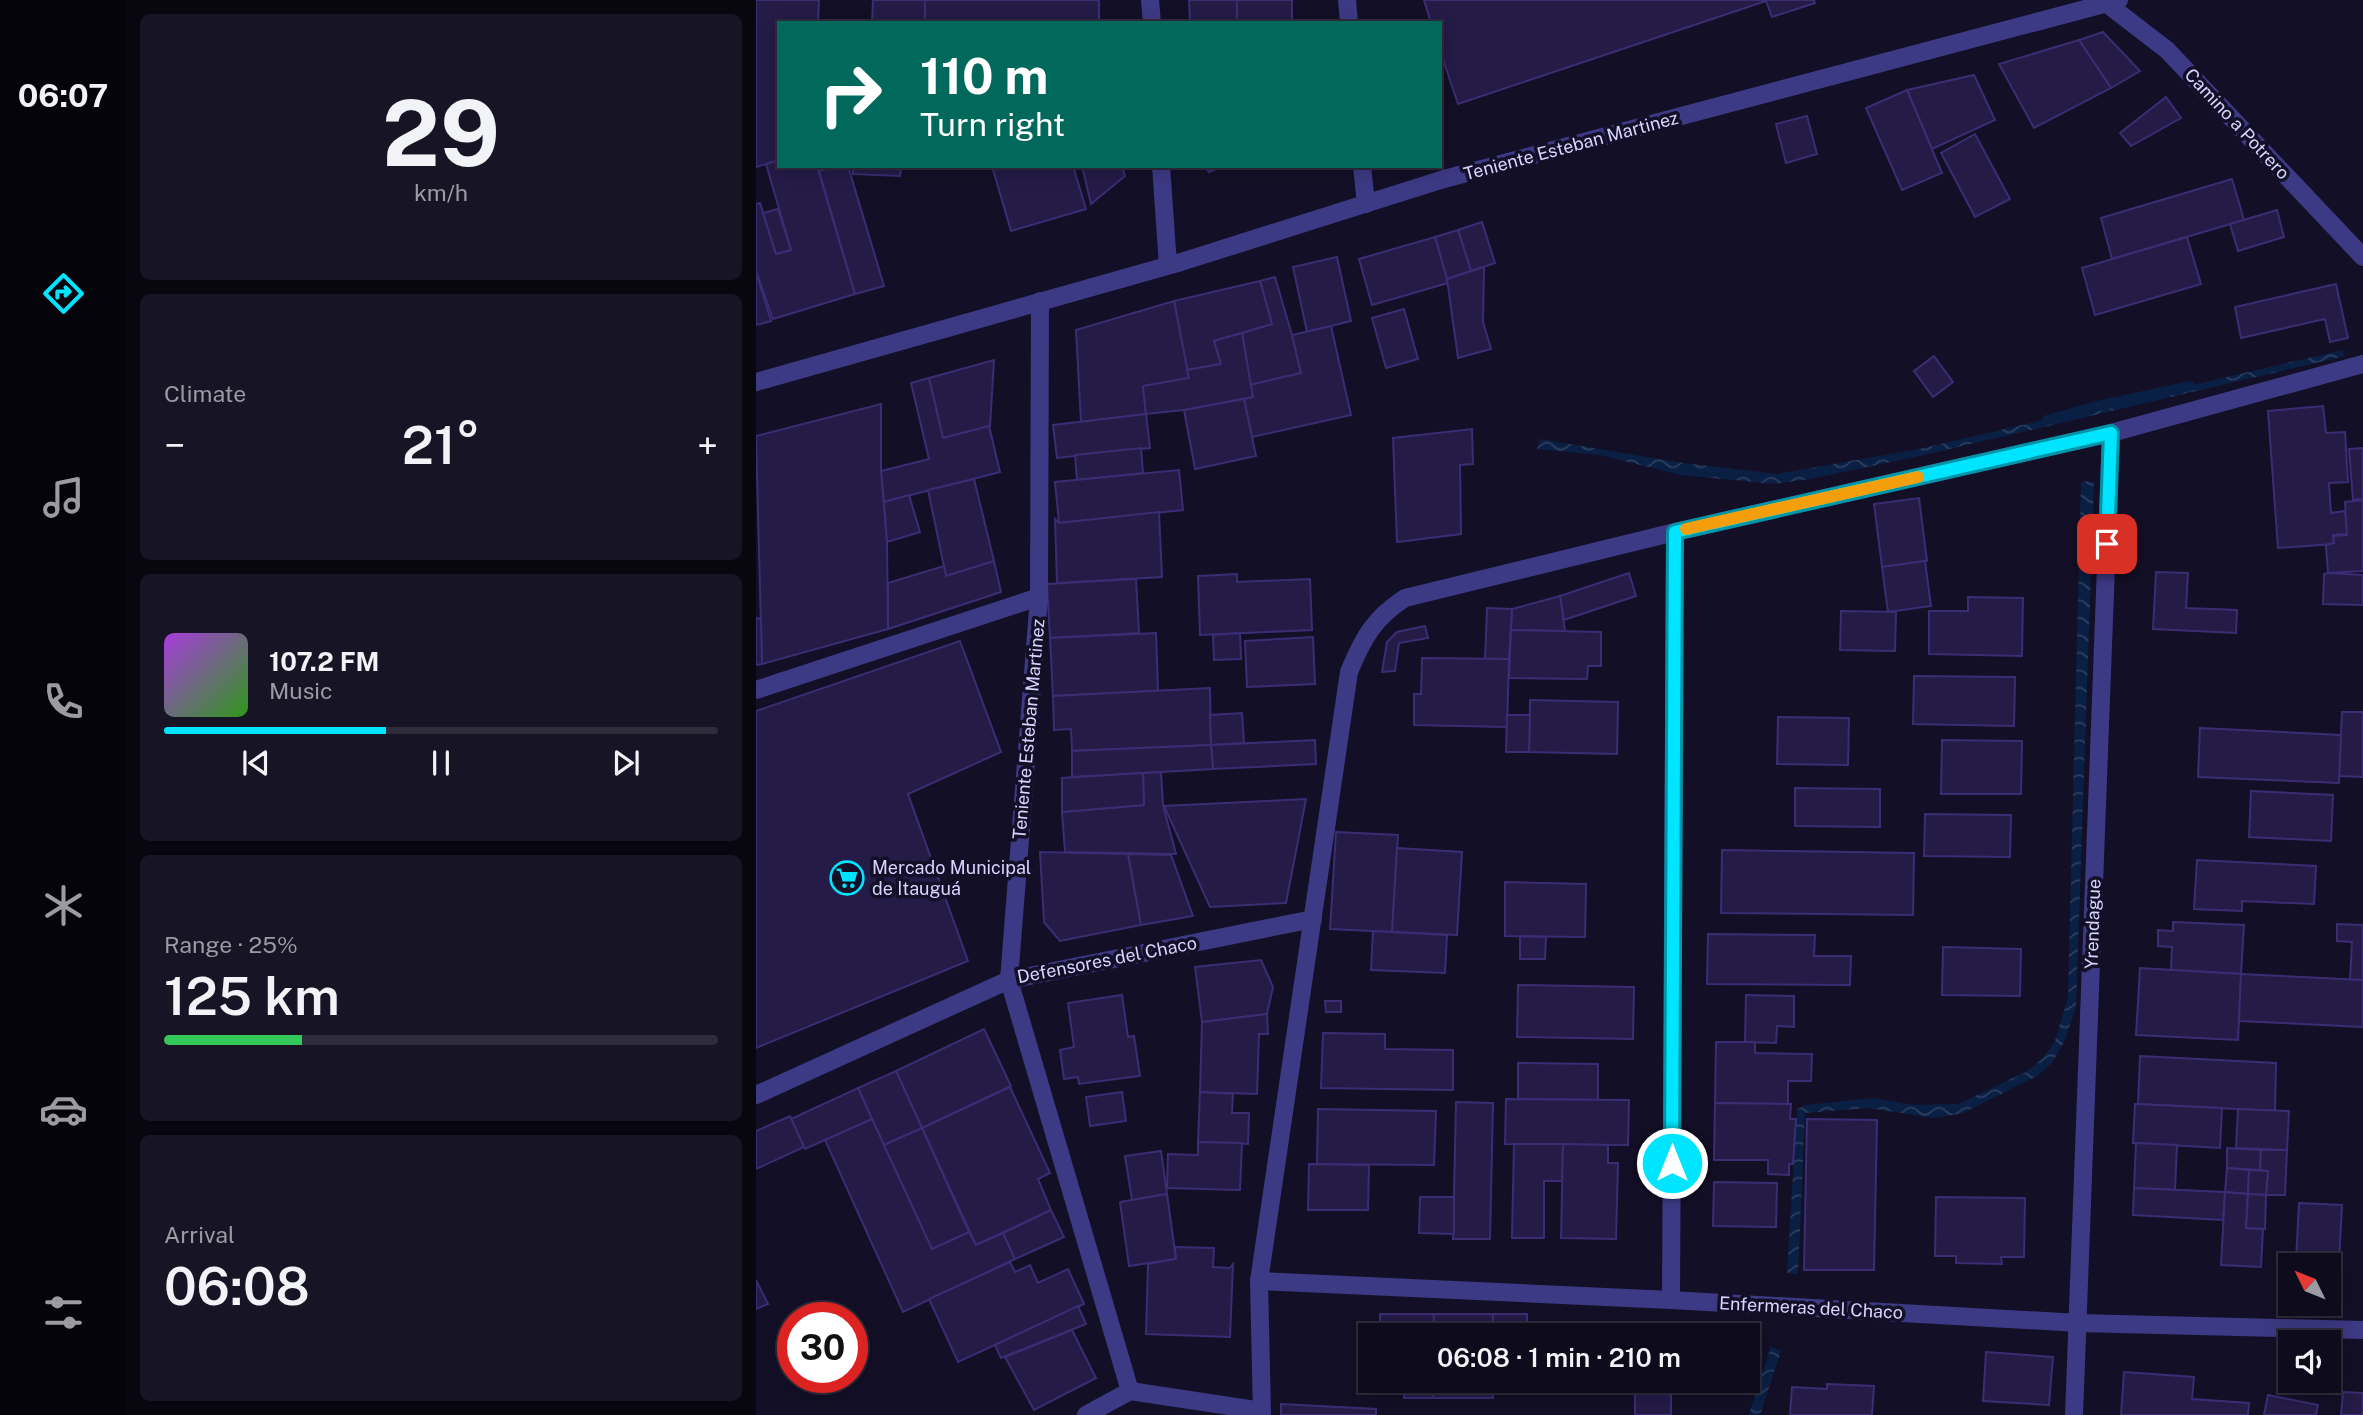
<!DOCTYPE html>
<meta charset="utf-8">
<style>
body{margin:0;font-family:"Public Sans",sans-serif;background:#171425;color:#f1f3f6;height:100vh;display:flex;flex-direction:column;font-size:26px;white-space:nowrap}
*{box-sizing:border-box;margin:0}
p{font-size:23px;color:#9b9ba3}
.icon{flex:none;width:38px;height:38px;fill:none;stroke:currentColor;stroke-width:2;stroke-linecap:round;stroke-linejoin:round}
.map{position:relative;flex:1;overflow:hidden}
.side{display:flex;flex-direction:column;gap:14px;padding:14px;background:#08060f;width:630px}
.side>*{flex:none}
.banner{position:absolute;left:21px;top:21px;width:665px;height:147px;border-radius:0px;box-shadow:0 4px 18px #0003,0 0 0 2px #2e2b3b;background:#00695c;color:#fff;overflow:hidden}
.needle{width:46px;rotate:313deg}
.fabs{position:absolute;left:1522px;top:1253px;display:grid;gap:14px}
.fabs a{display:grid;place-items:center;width:63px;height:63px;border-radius:0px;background:#0e0b1c;box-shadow:0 4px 18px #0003,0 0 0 2px #2e2b3b;font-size:35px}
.speed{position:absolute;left:21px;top:1302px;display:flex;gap:14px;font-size:35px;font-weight:700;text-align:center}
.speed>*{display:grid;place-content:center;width:91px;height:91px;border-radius:50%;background:#0e0b1c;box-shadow:0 4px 18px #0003,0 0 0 2px #2e2b3b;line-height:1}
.speed .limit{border:10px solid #d22;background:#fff;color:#111}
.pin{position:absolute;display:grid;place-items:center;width:60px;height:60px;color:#fff;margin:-30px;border-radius:14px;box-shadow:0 4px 10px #0006}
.me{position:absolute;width:77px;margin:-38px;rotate:0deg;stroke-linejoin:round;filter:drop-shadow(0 0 5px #0008)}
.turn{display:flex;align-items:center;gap:24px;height:147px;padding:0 28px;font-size:32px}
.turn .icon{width:91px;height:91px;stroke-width:2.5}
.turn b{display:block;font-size:49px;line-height:60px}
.big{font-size:52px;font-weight:600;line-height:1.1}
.side .widget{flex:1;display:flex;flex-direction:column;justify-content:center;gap:10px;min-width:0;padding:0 24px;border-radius:10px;background:#171425}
.side .dial{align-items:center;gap:0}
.dial b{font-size:91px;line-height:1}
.song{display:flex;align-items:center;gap:21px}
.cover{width:84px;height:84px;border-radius:10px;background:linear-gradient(135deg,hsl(280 70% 55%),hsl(110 70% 35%))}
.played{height:7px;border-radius:4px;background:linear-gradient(90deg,#00e5ff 40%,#2e2b3b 40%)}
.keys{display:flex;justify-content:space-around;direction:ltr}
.heat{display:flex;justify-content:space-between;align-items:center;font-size:38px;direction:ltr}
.charge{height:10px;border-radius:5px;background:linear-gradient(90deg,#34c759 25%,#2e2b3b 0)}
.trip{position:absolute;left:602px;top:1323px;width:402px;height:70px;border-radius:0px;background:#0e0b1c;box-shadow:0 4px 18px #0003,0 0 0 2px #2e2b3b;font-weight:600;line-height:70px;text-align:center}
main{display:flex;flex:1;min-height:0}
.tab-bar{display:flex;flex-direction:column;width:126px;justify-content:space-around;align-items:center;background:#06040b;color:#9b9ba3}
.tab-bar .icon{width:49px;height:49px}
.tab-bar .current{color:#00e5ff}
.tab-bar b{font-size:32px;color:#f1f3f6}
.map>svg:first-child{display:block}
</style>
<main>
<nav class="tab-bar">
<b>06:07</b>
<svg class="icon current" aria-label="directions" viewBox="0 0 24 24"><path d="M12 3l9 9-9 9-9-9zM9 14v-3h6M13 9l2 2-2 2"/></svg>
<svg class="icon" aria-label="music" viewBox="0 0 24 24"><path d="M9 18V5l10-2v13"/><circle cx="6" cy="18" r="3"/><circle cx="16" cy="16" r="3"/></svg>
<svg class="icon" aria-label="phone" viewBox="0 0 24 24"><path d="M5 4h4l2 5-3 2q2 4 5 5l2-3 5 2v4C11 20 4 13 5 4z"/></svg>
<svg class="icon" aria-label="climate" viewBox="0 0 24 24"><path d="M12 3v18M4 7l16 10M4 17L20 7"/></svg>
<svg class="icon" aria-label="car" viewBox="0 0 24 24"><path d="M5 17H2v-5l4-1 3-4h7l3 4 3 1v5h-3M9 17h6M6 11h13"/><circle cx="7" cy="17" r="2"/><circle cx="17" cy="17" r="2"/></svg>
<svg class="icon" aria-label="filters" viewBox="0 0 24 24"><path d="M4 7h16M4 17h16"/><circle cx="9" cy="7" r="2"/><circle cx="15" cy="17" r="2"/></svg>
</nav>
<section class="side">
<div class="widget dial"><b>29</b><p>km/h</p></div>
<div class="widget"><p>Climate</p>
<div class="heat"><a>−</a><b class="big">21°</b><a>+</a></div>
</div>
<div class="widget">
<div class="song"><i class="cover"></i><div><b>107.2 FM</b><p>Music</p></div></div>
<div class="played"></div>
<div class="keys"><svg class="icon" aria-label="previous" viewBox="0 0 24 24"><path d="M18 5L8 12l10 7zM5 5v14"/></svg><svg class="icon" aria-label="pause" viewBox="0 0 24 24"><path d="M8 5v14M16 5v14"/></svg><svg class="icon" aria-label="next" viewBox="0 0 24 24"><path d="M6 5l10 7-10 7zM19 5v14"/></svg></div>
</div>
<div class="widget"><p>Range · 25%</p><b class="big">125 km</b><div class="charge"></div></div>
<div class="widget"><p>Arrival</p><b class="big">06:08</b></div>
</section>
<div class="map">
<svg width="1607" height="1415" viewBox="0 0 1607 1415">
<defs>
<pattern id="water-waves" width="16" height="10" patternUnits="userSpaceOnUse" patternTransform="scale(1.75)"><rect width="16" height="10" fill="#0a1f44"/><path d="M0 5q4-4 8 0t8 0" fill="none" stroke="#2d3f60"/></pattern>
</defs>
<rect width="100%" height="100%" fill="#130f26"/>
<g fill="url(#water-waves)">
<path d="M1587 350 1589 356 1164 456 1054 479 1018 484 925 475 844 455 781 449 784 439 927 463 1021 474 1163 449Z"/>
<path d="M1325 481 1338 482 1320 1007 1308 1042 1296 1063 1281 1076 1207 1113 1178 1118 1112 1108 1049 1113 1042 1274 1031 1273 1041 1109 1050 1105 1118 1098 1157 1105 1202 1104 1272 1071 1287 1058 1299 1041 1312 997Z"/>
<path d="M1015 1346 1025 1351 1004 1415H993Z"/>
</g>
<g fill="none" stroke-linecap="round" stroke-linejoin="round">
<g stroke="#0a1f44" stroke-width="10">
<path d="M1335 410 1337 407 1434 386"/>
<path d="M1291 420 1337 407"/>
</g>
</g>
<g fill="#241b47" stroke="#3b2d73" stroke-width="2">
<path d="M0 0H63L62 23H23V160L0 167Z"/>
<path d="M117 0H169V23H116Z"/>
<rect x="169" y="0" width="174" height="23"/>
<path d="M433 0H481V23H434Z"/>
<rect x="481" y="0" width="55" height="23"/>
<path d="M668 0H1058L1059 3 1016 17 1010 1 702 104 684 50V23H675Z"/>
<path d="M1347 32 1384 71 1355 88 1323 40Z"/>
<path d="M1323 40 1355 88 1278 128 1243 64Z"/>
<path d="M1218 75 1239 120 1176 149 1151 90Z"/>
<path d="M1151 90 1186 173 1146 190 1110 108Z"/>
<path d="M1410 97 1425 118 1375 146 1364 133Z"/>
<path d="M1051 116 1061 154 1030 163 1020 124Z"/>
<path d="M1219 134 1254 199 1219 217 1185 153Z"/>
<path d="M23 160V166H61L99 294 17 319 0 271V204L4 203 20 254 35 250 10 164Z"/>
<path d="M79 166H92L128 286 99 294 63 171Z"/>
<path d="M97 166H145L144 176 97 174Z"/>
<path d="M236 166H317L330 209 255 231Z"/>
<path d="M326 166H366L369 176 335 204Z"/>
<path d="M448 166H467L453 172Z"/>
<path d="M1476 179 1488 220 1356 259 1345 218Z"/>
<path d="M22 209 35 250 20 254 7 213Z"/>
<path d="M1521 210 1528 237 1482 251 1474 224Z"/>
<path d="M726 222 739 263 715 271 702 230Z"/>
<path d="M702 230 715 271 691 279 679 237Z"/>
<path d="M679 237 692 283 616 305 603 259Z"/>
<path d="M1431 237 1445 284 1339 315 1326 268Z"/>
<path d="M581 257 595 321 551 332 537 267Z"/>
<path d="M728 267 727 322 735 349 702 358 691 279Z"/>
<path d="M0 272 15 321 0 325Z"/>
<path d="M519 277 536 335 545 373 494 385 486 333 516 324 504 281Z"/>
<path d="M504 281 516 324 458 341 465 364 431 370 418 301Z"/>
<path d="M1580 284 1592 338 1574 342 1569 319 1485 338 1479 307Z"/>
<path d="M418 301 433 378 387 386 390 414 325 422 320 330Z"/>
<path d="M648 309 662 359 630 368 616 318Z"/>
<path d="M575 326 595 415 496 437 488 399 497 397 494 385 545 373 536 335Z"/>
<path d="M486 333 497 397 428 410 390 414 387 386 433 378 431 370 465 364 458 341Z"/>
<path d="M1178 356 1197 382 1177 397 1158 371Z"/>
<path d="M238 360 234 426 187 438 173 378Z"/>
<path d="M173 378 187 438 233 426 244 472 128 502 125 471 173 459 155 383Z"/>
<path d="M488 399 500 456 439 469 428 410Z"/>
<path d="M125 404V471L131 542 132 629 6 664 0 436Z"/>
<path d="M1567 406 1570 433 1589 432 1592 482 1573 483 1575 513 1589 511 1591 534 1577 535 1578 544 1522 548 1512 411Z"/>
<path d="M390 414 394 448 301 458 297 425Z"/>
<path d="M716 429 717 464 704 465 705 534 641 542 637 438Z"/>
<path d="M385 448 387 473 321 480 319 455Z"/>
<path d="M1607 448V499L1597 500 1593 449Z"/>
<path d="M423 470 427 510 303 523 299 482Z"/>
<path d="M218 479 238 561 190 576 172 490Z"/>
<path d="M153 495 164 532 131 542 128 502Z"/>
<path d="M1163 498 1171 561 1126 567 1118 504Z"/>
<path d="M1607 500V571L1572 573 1570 545 1578 543 1577 536 1591 535 1589 502Z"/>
<path d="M403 512 406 577 301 583 299 519 303 523Z"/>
<path d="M238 561 245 592 132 629V583L188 566 190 576Z"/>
<path d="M1169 561 1175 606 1132 612 1126 567Z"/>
<path d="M1400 572 1432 573 1430 608 1481 610 1480 633 1397 629Z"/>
<path d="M873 573 880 596 808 620 804 596Z"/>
<path d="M1572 573 1607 575V605L1567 604 1568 574Z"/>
<path d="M481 574V582L554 579 556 630 444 635 442 576Z"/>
<path d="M380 579 383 633 294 638 291 584Z"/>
<path d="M804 596 809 631 755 630 756 609Z"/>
<path d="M1212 597 1267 598 1266 656 1173 654V611H1212Z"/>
<path d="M731 608 756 609 753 659 729 660Z"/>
<path d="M1085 611 1140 612 1139 651 1084 650Z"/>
<path d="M0 618 5 619 6 664 0 665Z"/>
<path d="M669 626 672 638 643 643 639 671 626 672 631 642 641 632Z"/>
<path d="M755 630 845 632V666H832L831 679 753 678Z"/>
<path d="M400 633 402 691 297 696 294 638Z"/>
<path d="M484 633 485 659 458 660 457 635Z"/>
<path d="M557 637 559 684 491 687 489 641Z"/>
<path d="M204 641 245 752 152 794 212 961 0 1048V711Z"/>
<path d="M666 658 753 659 751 727 658 725V694H665Z"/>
<path d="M1158 676 1259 677 1258 726 1157 724Z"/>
<path d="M454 688 455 745 316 751 315 729 298 730 297 696Z"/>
<path d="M774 700 862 702 861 754 773 752Z"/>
<path d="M1586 712H1607V777L1583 776Z"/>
<path d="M486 713 488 743 455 745 454 715Z"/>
<path d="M751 715H774L773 752H750Z"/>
<path d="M1022 717 1093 718 1092 765 1021 764Z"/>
<path d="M1444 728 1585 735 1583 783 1442 777Z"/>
<path d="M559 740 560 764 457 769 455 745Z"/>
<path d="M1186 740 1266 741 1265 794H1185Z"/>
<path d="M455 745 457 769 316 777V751Z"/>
<path d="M405 772 407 805 420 854 309 852 306 812 388 805 387 773Z"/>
<path d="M387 773 388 805 306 812V778Z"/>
<path d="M1039 788 1124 789V827L1039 826Z"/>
<path d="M1495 791 1577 795 1575 841 1493 837Z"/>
<path d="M550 799 530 903 454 907 408 806Z"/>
<path d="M1169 814 1255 815 1254 857 1168 856Z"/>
<path d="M580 832 642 835 636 932 574 929Z"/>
<path d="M641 848 706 852 701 935 636 932Z"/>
<path d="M966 850 1158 853 1157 915 965 913Z"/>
<path d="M284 852 372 854 385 925 304 941 288 922Z"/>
<path d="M372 854 415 855 437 916 385 925Z"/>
<path d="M1441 860 1560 866 1558 904 1486 901V911L1438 909Z"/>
<path d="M749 882 830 884 829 937 749 936Z"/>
<path d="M1417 922 1488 925 1485 974 1415 970 1416 947 1402 946V930L1417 931Z"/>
<path d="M1581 924 1607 925V980H1594L1596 942 1581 941Z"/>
<path d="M617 931 691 935 689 973 615 970Z"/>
<path d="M952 934 1059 935 1058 956H1095L1094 985 951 984Z"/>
<path d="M764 936 790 937 789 959H764Z"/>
<path d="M1187 947 1265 949 1264 996 1186 995Z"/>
<path d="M505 960 517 987 511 1014 446 1022 439 967Z"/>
<path d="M1384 968 1485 974 1482 1040 1380 1035Z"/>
<path d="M1485 974 1607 980V1027L1483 1021Z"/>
<path d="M762 985 878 987 877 1039 761 1037Z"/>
<path d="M366 995 372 1037 378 1036 384 1076 323 1084 322 1077 308 1079 304 1050 318 1047 312 1003Z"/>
<path d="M990 995 1038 996V1027L1021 1026 1020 1043 989 1042Z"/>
<path d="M569 1001H585V1012H570Z"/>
<path d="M511 1014 512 1034H503L501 1094 444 1092 446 1022Z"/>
<path d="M228 1029 255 1086 166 1128 140 1071Z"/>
<path d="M567 1033 629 1034V1049L697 1050V1090L565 1088Z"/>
<path d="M960 1042H999V1053L1056 1054 1055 1081H1032V1104L959 1103Z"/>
<path d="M1384 1056 1520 1063 1519 1111 1382 1104Z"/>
<path d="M762 1063 842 1064V1100L762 1099Z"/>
<path d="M140 1071 166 1128 128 1145 102 1088Z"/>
<path d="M254 1087 294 1173 282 1179 295 1210 220 1245 166 1128Z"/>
<path d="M102 1088 116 1119 49 1149 35 1119Z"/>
<path d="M366 1092 370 1121 334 1126 330 1097Z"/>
<path d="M444 1092 477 1094 476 1113H493L492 1144 442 1142Z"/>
<path d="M750 1099 873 1100 872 1145 749 1144Z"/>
<path d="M700 1102 737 1103 734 1239H697Z"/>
<path d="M959 1103 1035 1104 1034 1119H1040L1037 1164H1033V1175L1012 1174V1160H958Z"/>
<path d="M1379 1104 1466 1108 1464 1148 1377 1143Z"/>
<path d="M562 1109 680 1111 678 1165 561 1164Z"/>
<path d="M1482 1109 1533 1111 1531 1150 1480 1148Z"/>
<path d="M34 1116 48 1147 0 1169V1131Z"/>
<path d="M116 1119 176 1249 213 1232 220 1245 247 1233 259 1259 147 1312 69 1140Z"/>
<path d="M1051 1119 1121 1120 1118 1270H1048Z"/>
<path d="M166 1128 213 1232 176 1249 128 1145Z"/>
<path d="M442 1142 486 1143 484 1190 411 1188 412 1154 442 1155Z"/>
<path d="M1380 1143 1421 1145 1419 1190 1378 1188Z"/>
<path d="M758 1144H807L806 1181H788V1238H756Z"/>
<path d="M807 1144 852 1145V1163H862L860 1239 805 1238Z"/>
<path d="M1471 1148 1505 1150 1504 1170 1471 1168Z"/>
<path d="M1505 1150H1531L1529 1195H1510L1512 1171 1504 1170Z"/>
<path d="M405 1151 411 1194 376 1200 369 1156Z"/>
<path d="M553 1164 613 1165 612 1210H552Z"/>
<path d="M1471 1168 1493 1170 1492 1194 1469 1192Z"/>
<path d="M1493 1170 1512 1171 1510 1195 1492 1194Z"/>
<path d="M958 1182 1021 1183 1020 1227 957 1226Z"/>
<path d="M1378 1188 1469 1192 1467 1220 1377 1215Z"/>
<path d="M1469 1192 1492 1194 1490 1228 1507 1229 1505 1267 1465 1265Z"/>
<path d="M411 1194 420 1259 373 1266 364 1202Z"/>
<path d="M1492 1194 1510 1195 1509 1229 1490 1228Z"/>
<path d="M664 1197H698V1234L663 1233Z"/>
<path d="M1180 1197 1269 1198 1268 1257H1245L1246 1264 1200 1263V1256H1179Z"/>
<path d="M1543 1203 1586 1205 1583 1262 1540 1260Z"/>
<path d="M295 1210 308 1237 259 1259 247 1233Z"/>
<path d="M419 1247 458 1248 457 1267 474 1268 477 1264 474 1337 390 1334 392 1264 420 1259Z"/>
<path d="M254 1262 259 1272 274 1265 282 1283 312 1269 328 1304 202 1362 173 1299Z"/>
<path d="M0 1280 12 1304 0 1309Z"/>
<path d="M322 1306 330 1324 245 1358 239 1345Z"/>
<path d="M624 1314H678L677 1335H624Z"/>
<path d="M678 1314H737V1335H677Z"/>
<rect x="737" y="1314" width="34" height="21"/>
<path d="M316 1330 340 1378 278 1410 249 1357Z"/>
<path d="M800 1332 831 1333V1335H800Z"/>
<path d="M1230 1352 1297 1357 1293 1405 1227 1401Z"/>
<path d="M1368 1372 1438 1377 1436 1399 1493 1403 1492 1415H1365Z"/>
<path d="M623 1381H677V1398H648V1391H623Z"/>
<rect x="677" y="1381" width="60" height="17"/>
<path d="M1071 1384 1118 1386 1116 1415H1034L1036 1387 1071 1389Z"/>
<rect x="879" y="1390" width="36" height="25"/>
<path d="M1587 1392 1607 1393V1415H1585Z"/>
<path d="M1512 1395 1562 1405 1560 1415H1508Z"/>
<path d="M525 1404 620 1409V1415H525Z"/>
</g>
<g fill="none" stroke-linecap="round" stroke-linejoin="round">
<g stroke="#3d3a85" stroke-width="18">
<path d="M394 0 396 23"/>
<path d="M591 0 593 23"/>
<path d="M1349 0 1350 3 1411 50 1607 257"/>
<path d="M405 166 412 265"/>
<path d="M606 166 610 204"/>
<path d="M284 301 283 597 253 980 374 1391"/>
<path d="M0 382 425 262 688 179 1363 0"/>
<path d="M0 690 283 597"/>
<path d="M0 1095 253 980 557 919"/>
<path d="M503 1281 915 1300 1323 1323 1607 1330"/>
<path d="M915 1300 919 532"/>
<path d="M330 1415 374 1391 506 1411"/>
<path d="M506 1415 503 1281 593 672C607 638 618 618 649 598L919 532 1355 433 1607 364"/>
<path d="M1318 1415 1355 433"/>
</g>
</g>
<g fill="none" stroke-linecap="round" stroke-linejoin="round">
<defs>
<path id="route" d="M916 1163 919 532 1355 433 1351 544"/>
</defs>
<use href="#route" stroke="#0095a6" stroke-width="18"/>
<use href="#route" stroke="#00e5ff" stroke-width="12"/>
<path stroke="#f59e0b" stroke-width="12" d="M930 529 1162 477"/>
</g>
<defs>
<symbol id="supermarket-ring" viewBox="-11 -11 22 22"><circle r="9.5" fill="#130f26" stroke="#00e5ff" stroke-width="1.5"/><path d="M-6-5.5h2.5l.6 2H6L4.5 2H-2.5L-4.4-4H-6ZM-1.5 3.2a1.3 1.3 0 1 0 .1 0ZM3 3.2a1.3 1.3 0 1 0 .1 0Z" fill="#00e5ff"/></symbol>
</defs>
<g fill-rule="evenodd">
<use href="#supermarket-ring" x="72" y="859" width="38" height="38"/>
</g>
<g text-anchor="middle" stroke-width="7" stroke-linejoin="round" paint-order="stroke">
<g font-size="18" fill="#d9d4ff" stroke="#130f26">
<text transform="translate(1481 124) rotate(47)" y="6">Camino a Potrero</text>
<text transform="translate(815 146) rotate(-15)" y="6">Teniente Esteban Martinez</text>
<text transform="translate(273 729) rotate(-85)" y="6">Teniente Esteban Martinez</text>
<text transform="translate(1337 924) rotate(-88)" y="6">Yrendague</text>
<text transform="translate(351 960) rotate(-11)" y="6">Defensores del Chaco</text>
<text transform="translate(1055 1308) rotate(3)" y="6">Enfermeras del Chaco</text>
</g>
<g font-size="18" fill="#d9d4ff" stroke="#130f26" text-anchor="start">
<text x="116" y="874">Mercado Municipal<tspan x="116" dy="21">de Itauguá</tspan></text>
</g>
</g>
</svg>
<div class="fabs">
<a><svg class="needle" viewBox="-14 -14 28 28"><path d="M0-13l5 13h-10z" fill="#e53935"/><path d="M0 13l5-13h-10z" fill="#9b9ba3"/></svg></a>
<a><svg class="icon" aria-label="sound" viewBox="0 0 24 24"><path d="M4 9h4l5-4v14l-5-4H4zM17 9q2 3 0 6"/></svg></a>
</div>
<div class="speed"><div class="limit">30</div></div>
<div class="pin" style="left:1351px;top:544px;background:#d93025"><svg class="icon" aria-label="arrive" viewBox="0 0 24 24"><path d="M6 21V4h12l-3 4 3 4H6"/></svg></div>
<svg class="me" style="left:916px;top:1163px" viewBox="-20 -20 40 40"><circle r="17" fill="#00e5ff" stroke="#fff" stroke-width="3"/><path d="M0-11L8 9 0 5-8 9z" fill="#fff"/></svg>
<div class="trip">06:08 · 1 min · 210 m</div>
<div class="banner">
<div class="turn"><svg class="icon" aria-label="right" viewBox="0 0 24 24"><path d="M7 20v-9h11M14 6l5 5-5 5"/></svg><div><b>110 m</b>Turn right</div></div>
</div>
</div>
</main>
